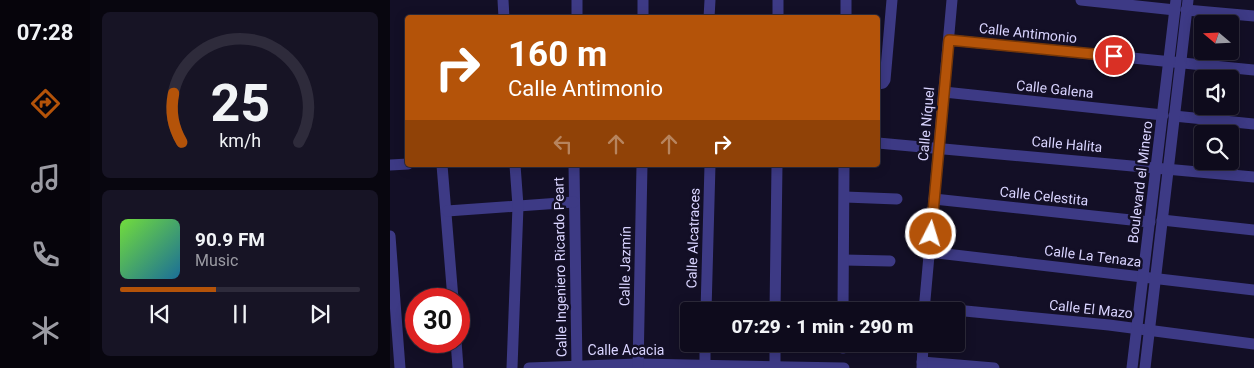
<!DOCTYPE html>
<meta charset="utf-8">
<style>
body{margin:0;font-family:Roboto,sans-serif;background:#171425;color:#f1f3f6;height:100vh;display:flex;flex-direction:column;font-size:19px;white-space:nowrap}
*{box-sizing:border-box;margin:0}
p{font-size:16px;color:#9b9ba3}
.icon{flex:none;width:28px;height:28px;fill:none;stroke:currentColor;stroke-width:2;stroke-linecap:round;stroke-linejoin:round}
.map{position:relative;flex:1;overflow:hidden}
.side{display:flex;flex-direction:column;gap:12px;padding:12px;background:#08060f;width:300px}
.side>*{flex:none}
.top-card{position:absolute;left:15px;top:15px;width:475px;height:152px;border-radius:5px;box-shadow:0 2px 12px #0003,0 0 0 1px #2e2b3b;background:#b45309;color:#fff;overflow:hidden}
.needle{width:32px;rotate:289deg}
.fabs{position:absolute;left:804px;top:15px;display:grid;gap:10px}
.fabs a{display:grid;place-items:center;width:45px;height:45px;border-radius:5px;background:#0e0b1c;box-shadow:0 2px 12px #0003,0 0 0 1px #2e2b3b;font-size:25px}
.speed{position:absolute;left:15px;top:288px;display:flex;gap:10px;font-size:25px;font-weight:700;text-align:center}
.speed>*{display:grid;place-content:center;width:65px;height:65px;border-radius:50%;background:#0e0b1c;box-shadow:0 2px 12px #0003,0 0 0 1px #2e2b3b;line-height:1}
.speed .limit{border:8px solid #d22;background:#fff;color:#111}
.pin{position:absolute;display:grid;place-items:center;width:42px;height:42px;color:#fff;margin:-21px;border:2px solid #fff;border-radius:50%;box-shadow:0 1px 5px #0007}
.me{position:absolute;width:55px;margin:-28px;rotate:5deg;stroke-linejoin:round;filter:drop-shadow(0 0 4px #0008)}
.turn{display:flex;align-items:center;gap:18px;height:105px;padding:0 20px;font-size:22px}
.turn .icon{width:65px;height:65px;stroke-width:2.5}
.turn b{display:block;font-size:35px;line-height:42px}
.lanes{display:flex;align-items:center;height:48px;padding:0 20px;background:#0003;justify-content:center;gap:25px;direction:ltr}
.lanes .off{opacity:.35}
.side .tile{flex:1;display:flex;flex-direction:column;justify-content:center;gap:8px;min-width:0;padding:0 18px;border-radius:8px;background:#171425}
.side .dial{align-items:center;gap:0}
.dial svg{height:130px;overflow:visible;fill:none;stroke:#2e2b3b;stroke-width:7;stroke-linecap:round;text-anchor:middle}
.dial text{fill:#f1f3f6;stroke:none}
.song{display:flex;align-items:center;gap:15px}
.cover{width:60px;height:60px;border-radius:8px;background:linear-gradient(135deg,hsl(100 70% 55%),hsl(200 70% 35%))}
.played{height:5px;border-radius:2px;background:linear-gradient(90deg,#b45309 40%,#2e2b3b 40%)}
.keys{display:flex;justify-content:space-around;direction:ltr}
.trip{position:absolute;left:290px;top:302px;width:285px;height:50px;border-radius:5px;background:#0e0b1c;box-shadow:0 2px 12px #0003,0 0 0 1px #2e2b3b;font-weight:800;line-height:50px;text-align:center}
main{display:flex;flex:1;min-height:0}
.dock{display:flex;flex-direction:column;width:90px;justify-content:space-around;align-items:center;background:#06040b;color:#9b9ba3}
.dock .icon{width:35px;height:35px}
.dock .selected{color:#b45309}
.dock b{font-size:22px;color:#f1f3f6}
.map>svg:first-child{display:block}
</style>
<main>
<nav class="dock">
<b>07:28</b>
<svg class="icon selected" aria-label="directions" viewBox="0 0 24 24"><path d="M12 3l9 9-9 9-9-9zM9 14v-3h6M13 9l2 2-2 2"/></svg>
<svg class="icon" aria-label="music" viewBox="0 0 24 24"><path d="M9 18V5l10-2v13"/><circle cx="6" cy="18" r="3"/><circle cx="16" cy="16" r="3"/></svg>
<svg class="icon" aria-label="phone" viewBox="0 0 24 24"><path d="M5 4h4l2 5-3 2q2 4 5 5l2-3 5 2v4C11 20 4 13 5 4z"/></svg>
<svg class="icon" aria-label="climate" viewBox="0 0 24 24"><path d="M12 3v18M4 7l16 10M4 17L20 7"/></svg>
</nav>
<section class="side">
<div class="tile dial"><svg viewBox="0 0 100 80">
<path d="M14 69A42 42 0 1 1 86 69"/>
<path d="M14 69A42 42 0 0 1 9 39" stroke="#b45309"/>
<text x="50" y="56" font-size="32" font-weight="700">25</text>
<text x="50" y="72" font-size="11">km/h</text>
</svg></div>
<div class="tile">
<div class="song"><i class="cover"></i><div><b>90.9 FM</b><p>Music</p></div></div>
<div class="played"></div>
<div class="keys"><svg class="icon" aria-label="previous" viewBox="0 0 24 24"><path d="M18 5L8 12l10 7zM5 5v14"/></svg><svg class="icon" aria-label="pause" viewBox="0 0 24 24"><path d="M8 5v14M16 5v14"/></svg><svg class="icon" aria-label="next" viewBox="0 0 24 24"><path d="M6 5l10 7-10 7zM19 5v14"/></svg></div>
</div>
</section>
<div class="map">
<svg width="864" height="368" viewBox="0 0 864 368">
<rect width="100%" height="100%" fill="#130f26"/>
<g fill="none" stroke-linecap="round" stroke-linejoin="round">
<g stroke="#3d3a85" stroke-width="11">
<path d="M113 0 114 18"/>
<path d="M691 0 785 10"/>
<path d="M796 10 864 16"/>
<path d="M187 18V0"/>
<path d="M253 18V0"/>
<path d="M319 18 320 0"/>
<path d="M388 18V0"/>
<path d="M456 18V0"/>
<path d="M559 40 864 70"/>
<path d="M488 84 493 83 495 80 502 0"/>
<path d="M554 92 773 115"/>
<path d="M784 116 864 124"/>
<path d="M488 143 864 177"/>
<path d="M0 165 18 164"/>
<path d="M52 165 63 299"/>
<path d="M184 165 187 368"/>
<path d="M455 197 507 199"/>
<path d="M544 199 760 222"/>
<path d="M57 211 184 202"/>
<path d="M772 220 864 230"/>
<path d="M0 236 10 368"/>
<path d="M539 252 864 290"/>
<path d="M454 260 500 261"/>
<path d="M534 307 719 325 864 344"/>
<path d="M316 311 320 165"/>
<path d="M385 311 387 165"/>
<path d="M453 311 454 165"/>
<path d="M534 311 562 0"/>
<path d="M66 341 68 368"/>
<path d="M453 348V344"/>
<path d="M532 362 604 368"/>
<path d="M315 365V344"/>
<path d="M122 368 128 206 125 165"/>
<path d="M139 368 248 364 454 368"/>
<path d="M248 368 252 165"/>
<path d="M385 368V344"/>
<path d="M532 368 533 344"/>
<path d="M742 368 786 0"/>
<path d="M755 368 798 0"/>
</g>
</g>
<g fill="none" stroke-linecap="round" stroke-linejoin="round">
<defs>
<path id="route" d="M541 234 559 40 724 56"/>
</defs>
<use href="#route" stroke="#753606" stroke-width="12"/>
<use href="#route" stroke="#b45309" stroke-width="9"/>
</g>
<g text-anchor="middle" stroke-width="5" stroke-linejoin="round" paint-order="stroke">
<g font-size="14" fill="#d9d4ff" stroke="#130f26">
<text transform="translate(638 33) rotate(6)" y="5">Calle Antimonio</text>
<text transform="translate(665 89) rotate(6)" y="5">Calle Galena</text>
<text transform="translate(536 124) rotate(-85)" y="5">Calle Níquel</text>
<text transform="translate(677 144) rotate(5)" y="5">Calle Halita</text>
<text transform="translate(750 182) rotate(-83)" y="5">Boulevard el Minero</text>
<text transform="translate(654 196) rotate(6)" y="5">Calle Celestita</text>
<text transform="translate(303 238) rotate(-88)" y="5">Calle Alcatraces</text>
<text transform="translate(703 256) rotate(7)" y="5">Calle La Tenaza</text>
<text transform="translate(235 266) rotate(-89)" y="5">Calle Jazmín</text>
<text transform="translate(170 267) rotate(-91)" y="5">Calle Ingeniero Ricardo Peart</text>
<text transform="translate(701 309) rotate(6)" y="5">Calle El Mazo</text>
<text x="236" y="355">Calle Acacia</text>
</g>
</g>
</svg>
<div class="fabs">
<a><svg class="needle" viewBox="-14 -14 28 28"><path d="M0-13l5 13h-10z" fill="#e53935"/><path d="M0 13l5-13h-10z" fill="#9b9ba3"/></svg></a>
<a><svg class="icon" aria-label="sound" viewBox="0 0 24 24"><path d="M4 9h4l5-4v14l-5-4H4zM17 9q2 3 0 6"/></svg></a>
<a><svg class="icon" aria-label="search" viewBox="0 0 24 24"><circle cx="10" cy="10" r="6"/><path d="M15 15l6 6"/></svg></a>
</div>
<div class="speed"><div class="limit">30</div></div>
<div class="pin" style="left:724px;top:56px;background:#d93025"><svg class="icon" aria-label="arrive" viewBox="0 0 24 24"><path d="M6 21V4h12l-3 4 3 4H6"/></svg></div>
<svg class="me" style="left:541px;top:234px" viewBox="-20 -20 40 40"><circle r="17" fill="#b45309" stroke="#fff" stroke-width="3"/><path d="M0-11L8 9 0 5-8 9z" fill="#fff"/></svg>
<div class="trip">07:29 · 1 min · 290 m</div>
<div class="top-card">
<div class="turn"><svg class="icon" aria-label="right" viewBox="0 0 24 24"><path d="M7 20v-9h11M14 6l5 5-5 5"/></svg><div><b>160 m</b>Calle Antimonio</div></div>
<div class="lanes"><svg class="icon off" aria-label="left" viewBox="0 0 24 24"><path d="M17 20v-9H6M10 6l-5 5 5 5"/></svg><svg class="icon off" aria-label="ahead" viewBox="0 0 24 24"><path d="M12 20V5M6 11l6-6 6 6"/></svg><svg class="icon off" aria-label="ahead" viewBox="0 0 24 24"><path d="M12 20V5M6 11l6-6 6 6"/></svg><svg class="icon" aria-label="right" viewBox="0 0 24 24"><path d="M7 20v-9h11M14 6l5 5-5 5"/></svg></div>
</div>
</div>
</main>
